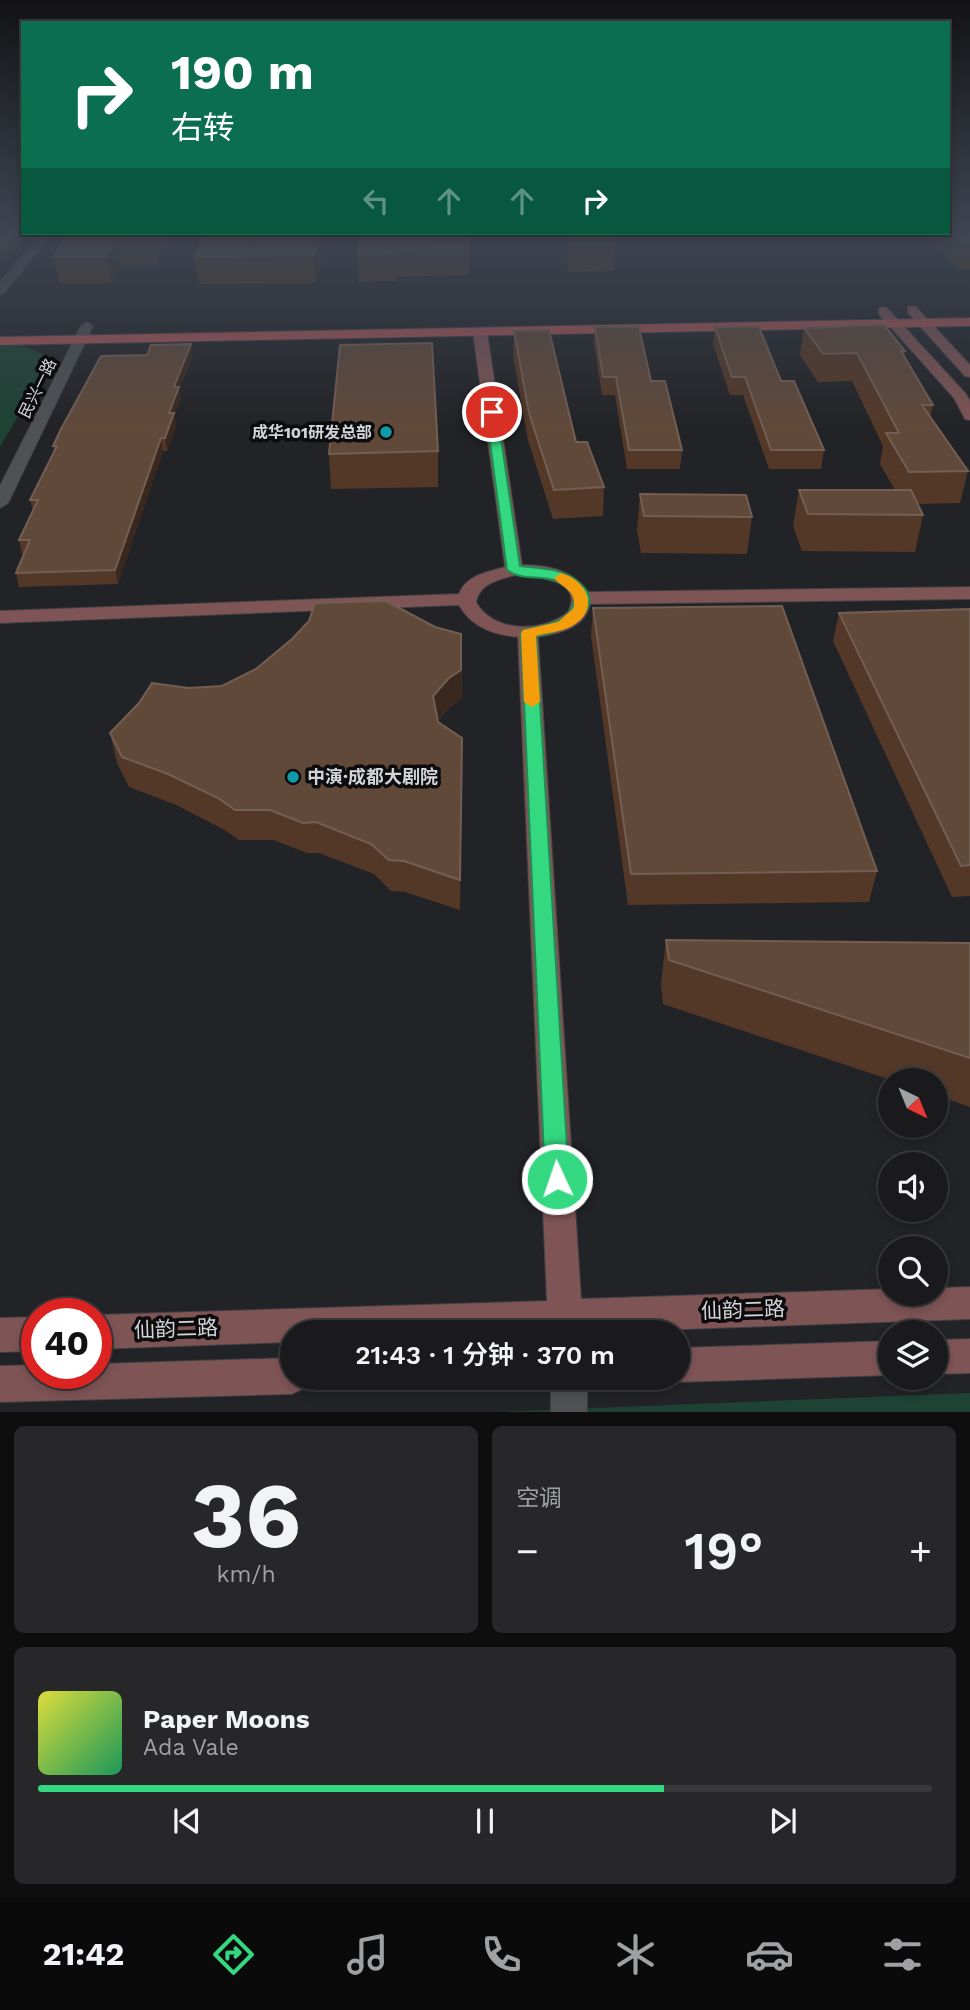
<!DOCTYPE html>
<html lang="zh">
<meta charset="utf-8">
<style>
body{margin:0;font-family:"Work Sans","Noto Sans SC",sans-serif;background:#272729;color:#f1f3f6;height:100vh;display:flex;flex-direction:column;font-size:26px;white-space:nowrap}
*{box-sizing:border-box;margin:0}
p{font-size:23px;color:#9fa1a3}
.icon{flex:none;width:38px;height:38px;fill:none;stroke:currentColor;stroke-width:2;stroke-linecap:round;stroke-linejoin:round}
.map{position:relative;height:1412px;overflow:hidden}
.side{display:flex;flex-direction:column;gap:14px;padding:14px;background:#0e0e0f;flex:1}
.side>*{flex:none}
.banner{position:absolute;left:21px;top:21px;width:929px;height:214px;border-radius:0px;box-shadow:0 4px 10px #0003,0 0 0 2px #38383b;background:#0b6e4f;color:#fff;overflow:hidden}
.needle{width:46px;rotate:137deg}
.tools{position:absolute;left:878px;top:1068px;display:grid;gap:14px}
.tools a{display:grid;place-items:center;width:70px;height:70px;border-radius:50%;background:#1a1a1c;box-shadow:0 4px 10px #0003,0 0 0 2px #38383b;font-size:35px}
.speed{position:absolute;left:21px;top:1298px;display:flex;gap:14px;font-size:35px;font-weight:700;text-align:center}
.speed>*{display:grid;place-content:center;width:91px;height:91px;border-radius:50%;background:#1a1a1c;box-shadow:0 4px 10px #0003,0 0 0 2px #38383b;line-height:1}
.speed .limit{border:10px solid #d22;background:#fff;color:#111}
.pin{position:absolute;display:grid;place-items:center;width:60px;height:60px;color:#fff;margin:-30px;border:4px solid #fff;border-radius:50%;box-shadow:0 2px 7px #0007}
.me{position:absolute;width:77px;margin:-38px;rotate:357deg;stroke-linejoin:round;filter:drop-shadow(0 0 5px #0008)}
.turn{display:flex;align-items:center;gap:24px;height:147px;padding:0 35px;font-size:32px}
.turn .icon{width:91px;height:91px;stroke-width:2.5}
.turn b{display:block;font-size:49px;line-height:60px}
.lanes{display:flex;align-items:center;height:66px;padding:0 35px;background:#0003;justify-content:center;gap:35px;direction:ltr}
.lanes .off{opacity:.35}
.big{font-size:52px;font-weight:600;line-height:1.1}
.side .tile{flex:1;display:flex;flex-direction:column;justify-content:center;gap:10px;min-width:0;padding:0 24px;border-radius:10px;background:#272729}
.side .dial{align-items:center;gap:0}
.dial b{font-size:91px;line-height:1}
.song{display:flex;align-items:center;gap:21px}
.cover{width:84px;height:84px;border-radius:10px;background:linear-gradient(135deg,hsl(60 70% 55%),hsl(150 70% 35%))}
.played{height:7px;border-radius:4px;background:linear-gradient(90deg,#34d881 70%,#38383b 70%)}
.keys{display:flex;justify-content:space-around;direction:ltr}
.heat{display:flex;justify-content:space-between;align-items:center;font-size:38px;direction:ltr}
.side .tiles{flex:1;display:grid;gap:14px;grid-template-columns:1fr 1fr}
.tile:last-child{grid-column:span 2}
.trip{position:absolute;left:280px;top:1320px;width:410px;height:70px;border-radius:35px;background:#1a1a1c;box-shadow:0 4px 10px #0003,0 0 0 2px #38383b;font-weight:600;line-height:70px;text-align:center}
.tab-bar{display:flex;height:112px;justify-content:space-around;align-items:center;background:#0a0a0b;color:#9fa1a3}
.tab-bar .icon{width:49px;height:49px}
.tab-bar .active{color:#34d881}
.tab-bar b{font-size:32px;color:#f1f3f6}
.map>svg:first-child{display:block}
</style>
<div class="map">
<svg width="970" height="1412" viewBox="0 0 970 1412">
<rect width="100%" height="100%" fill="#222326"/>
<g fill="#1e4233">
<path d="M21 345 52 358 0 447V346Z"/>
<path d="M970 1393V1412H497Z"/>
</g>
<g fill="none" stroke-linecap="round" stroke-linejoin="round">
<defs>
<g id="street">
<path d="M42 233H53L4 293 0 294V282Z"/>
<path d="M87 322 93 326 8 503 0 508V486L81 326Z"/>
<rect x="551" y="1377" width="36" height="35"/>
</g>
<g id="secondary">
<path d="M912 306 916 307 970 365V377L965 376 908 313V307Z"/>
<path d="M883 307 887 308 966 394 970 401V420L965 419 954 398 879 314V308Z"/>
<path d="M480 328 487 332 522 565C548 565 573 570 588 592L970 587V599L590 604C585 628 560 633 538 637L581 1299 891 1289V1293H936V1288L970 1287V1319L600 1332H292V1342L96 1349V1315L547 1301 518 637C494 635 471 627 459 605L0 623V611L459 594C466 575 488 572 505 567L473 332ZM515 575C535 576 585 580 568 612 543 633 493 633 476 602 480 583 498 580 515 575Z"/>
<path d="M37 1317V1351L0 1352V1318Z"/>
<path d="M970 1339V1373L936 1374V1340Z"/>
<path d="M891 1341V1375L677 1382 665 1377H677V1348Z"/>
<path d="M292 1358V1377H309L304 1388 292 1394 0 1402V1366L37 1365V1374H96V1364Z"/>
</g>
<path id="primary" d="M970 318V326L0 345V337Z"/>
</defs>
<use href="#street" stroke="#3f4043" stroke-width="2"/>
<use href="#secondary" stroke="#3f4043" stroke-width="2"/>
<use href="#primary" stroke="#3f4043" stroke-width="2"/>
<use href="#street" fill="#4f5154" fill-rule="evenodd"/>
<use href="#secondary" fill="#7e5455" fill-rule="evenodd"/>
<use href="#primary" fill="#ad5656" fill-rule="evenodd"/>
</g>
<g fill="#543827">
<path d="M948 231H970V269H959L923 233H948Z"/>
<path d="M71 233H327L324 255 315 283 199 284 195 256 207 234H174L158 265 121 266 111 283H59L54 256Z"/>
<path d="M360 233 469 247V275L397 277V281L359 282 358 254Z"/>
<path d="M565 233H614L616 243 614 271 568 272Z"/>
<path d="M595 327 651 381 682 450 680 469H627L615 395H602L594 344Z"/>
<path d="M715 327 781 381 824 450 821 469H769L743 395H730L713 344Z"/>
<path d="M804 328 905 351 904 357 933 405 930 417 968 471 960 503 917 504 923 515 915 552 802 551 793 526 799 490H895L880 464 883 446 852 381 818 382 800 355Z"/>
<path d="M514 331 576 442 604 487 603 516 553 519 528 440 513 356Z"/>
<path d="M193 356 179 390 181 399 174 416 176 426 167 451H163L118 584 19 587 16 573 24 554H22L19 540 33 510 30 500 54 451 53 446Z"/>
<path d="M438 451V487L331 489 329 454Z"/>
<path d="M640 494 752 517 747 554 641 553 637 530Z"/>
<path d="M593 608 877 871 869 902 628 905 591 636Z"/>
<path d="M970 609V896L952 897 833 641 839 613Z"/>
<path d="M435 627 461 634 462 699 450 707 438 720 462 767 460 910 405 892 391 891 374 874 319 853H307L274 840H239L223 829 174 804 129 787 117 763 110 733 189 688 222 686Z"/>
<path d="M666 940 970 943V1107L936 1095V1080H891L663 1004 661 984Z"/>
</g>
<g fill="#3a281f">
<path d="M16 231 29 233 0 269V251Z"/>
<path d="M157 233 174 234 158 265 154 238Z"/>
<path d="M320 233H327L324 255 315 283 313 255Z"/>
<path d="M117 239 121 266 111 283 106 256Z"/>
<path d="M191 344 193 356 179 390 181 399 174 416 176 426 167 451 165 438 174 387Z"/>
<path d="M161 438 163 451 118 584 115 570Z"/>
<path d="M461 670 462 699 450 707 433 725V696L449 678Z"/>
<path d="M462 738V767L460 910V880Z"/>
</g>
<g fill="#61493a" stroke="#735e53" stroke-width="2">
<path d="M0 231H16L0 251Z"/>
<path d="M955 231H970V241H965Z"/>
<path d="M71 233H157L154 238 117 239 106 256H54Z"/>
<path d="M207 233H320L313 255 195 256Z"/>
<path d="M360 233H467L469 247 396 248V253L358 254Z"/>
<path d="M568 233H614L616 243H569Z"/>
<path d="M884 325 905 351H901L933 405H922L968 471 909 472 886 433H899L857 353 823 354 804 328Z"/>
<path d="M595 327H639L651 381H665L682 450H629L616 377H603Z"/>
<path d="M715 327H759L781 381H794L824 450H771L745 377H732Z"/>
<path d="M549 330 576 442H587L604 487 554 490 529 413 514 331Z"/>
<path d="M432 343 438 451 329 454 340 345Z"/>
<path d="M191 344 174 387H179L169 413H174L165 438H161L115 570 16 573 30 540H19L38 500H30L57 446H53L61 429 101 356 147 355 151 345Z"/>
<path d="M799 490H911L923 515 808 514Z"/>
<path d="M640 494 746 495 752 517 644 516Z"/>
<path d="M386 601 435 627 461 634V670L449 678 433 696 438 722 462 738 460 880 404 861 389 860 371 844 316 822 303 823 270 810H235L218 798 168 774 122 757 110 733 139 703 152 683 189 688 222 686 256 669 292 639 309 621 315 603Z"/>
<path d="M782 606 877 871 631 874 593 608Z"/>
<path d="M970 609V865L961 866 839 613Z"/>
<path d="M666 940 970 943V1058L669 960Z"/>
</g>
<linearGradient id="sky" x2="0" y2="1"><stop stop-color="#131315"/><stop offset="0.54" stop-color="#3e4552"/><stop offset="1" stop-color="#3e4552" stop-opacity="0"/></linearGradient>
<rect width="970" height="429" fill="url(#sky)"/>
<path fill="#34d881" stroke="#228c54" stroke-width="2" d="M492 408 497 412 520 566C538 568 557 568 573 578 616 606 564 633 536 636L569 1179 565 1186 557 1189 549 1186 545 1179 521 633 523 630C544 625 572 624 575 598 558 566 527 586 507 570L486 412Z"/>
<path fill="#f59e0b" d="M561 573C591 582 600 614 568 628 559 632 546 633 536 636L540 702 532 707 524 702 521 633 523 630 558 622 574 608C576 590 564 589 554 578Z"/>
<g fill="#0f9aa8" stroke="#0c0c0e" stroke-width="2.5">
<circle cx="386" cy="432" r="7"/>
<circle cx="293" cy="777" r="7"/>
</g>
<g text-anchor="middle" stroke-width="7" stroke-linejoin="round" paint-order="stroke">
<g font-size="16" fill="#d3d4d7" stroke="#0c0c0e">
<text transform="translate(37 388) rotate(-64)" y="6">民兴一路</text>
</g>
<g font-size="16" font-weight="bold" fill="#d3d4d7" stroke="#0c0c0e" text-anchor="end">
<text x="372" y="438">成华101研发总部</text>
</g>
<g font-size="18" font-weight="bold" fill="#d3d4d7" stroke="#0c0c0e" text-anchor="start">
<text x="307" y="783">中演·成都大剧院</text>
</g>
<g font-size="21" fill="#d3d4d7" stroke="#0c0c0e">
<text transform="translate(743 1310) rotate(-2)" y="7">仙韵二路</text>
<text transform="translate(176 1329) rotate(-2)" y="7">仙韵二路</text>
</g>
</g>
</svg>
<div class="tools">
<a><svg class="needle" viewBox="-14 -14 28 28"><path d="M0-13l5 13h-10z" fill="#e53935"/><path d="M0 13l5-13h-10z" fill="#9fa1a3"/></svg></a>
<a><svg class="icon" aria-label="sound" viewBox="0 0 24 24"><path d="M4 9h4l5-4v14l-5-4H4zM17 9q2 3 0 6"/></svg></a>
<a><svg class="icon" aria-label="search" viewBox="0 0 24 24"><circle cx="10" cy="10" r="6"/><path d="M15 15l6 6"/></svg></a>
<a><svg class="icon" aria-label="layers" viewBox="0 0 24 24"><path d="M12 4l9 5-9 5-9-5zM3 14l9 5 9-5"/></svg></a>
</div>
<div class="speed"><div class="limit">40</div></div>
<div class="pin" style="left:492px;top:412px;background:#d93025"><svg class="icon" aria-label="arrive" viewBox="0 0 24 24"><path d="M6 21V4h12l-3 4 3 4H6"/></svg></div>
<svg class="me" style="left:557px;top:1179px" viewBox="-20 -20 40 40"><circle r="17" fill="#34d881" stroke="#fff" stroke-width="3"/><path d="M0-11L8 9 0 5-8 9z" fill="#fff"/></svg>
<div class="trip">21:43 · 1 分钟 · 370 m</div>
<div class="banner">
<div class="turn"><svg class="icon" aria-label="right" viewBox="0 0 24 24"><path d="M7 20v-9h11M14 6l5 5-5 5"/></svg><div><b>190 m</b>右转</div></div>
<div class="lanes"><svg class="icon off" aria-label="left" viewBox="0 0 24 24"><path d="M17 20v-9H6M10 6l-5 5 5 5"/></svg><svg class="icon off" aria-label="ahead" viewBox="0 0 24 24"><path d="M12 20V5M6 11l6-6 6 6"/></svg><svg class="icon off" aria-label="ahead" viewBox="0 0 24 24"><path d="M12 20V5M6 11l6-6 6 6"/></svg><svg class="icon" aria-label="right" viewBox="0 0 24 24"><path d="M7 20v-9h11M14 6l5 5-5 5"/></svg></div>
</div>
</div>
<section class="side">
<div class="tiles">
<div class="tile dial"><b>36</b><p>km/h</p></div>
<div class="tile"><p>空调</p>
<div class="heat"><a>−</a><b class="big">19°</b><a>+</a></div>
</div>
<div class="tile">
<div class="song"><i class="cover"></i><div><b>Paper Moons</b><p>Ada Vale</p></div></div>
<div class="played"></div>
<div class="keys"><svg class="icon" aria-label="previous" viewBox="0 0 24 24"><path d="M18 5L8 12l10 7zM5 5v14"/></svg><svg class="icon" aria-label="pause" viewBox="0 0 24 24"><path d="M8 5v14M16 5v14"/></svg><svg class="icon" aria-label="next" viewBox="0 0 24 24"><path d="M6 5l10 7-10 7zM19 5v14"/></svg></div>
</div>
</div>
</section>
<nav class="tab-bar">
<b>21:42</b>
<svg class="icon active" aria-label="directions" viewBox="0 0 24 24"><path d="M12 3l9 9-9 9-9-9zM9 14v-3h6M13 9l2 2-2 2"/></svg>
<svg class="icon" aria-label="music" viewBox="0 0 24 24"><path d="M9 18V5l10-2v13"/><circle cx="6" cy="18" r="3"/><circle cx="16" cy="16" r="3"/></svg>
<svg class="icon" aria-label="phone" viewBox="0 0 24 24"><path d="M5 4h4l2 5-3 2q2 4 5 5l2-3 5 2v4C11 20 4 13 5 4z"/></svg>
<svg class="icon" aria-label="climate" viewBox="0 0 24 24"><path d="M12 3v18M4 7l16 10M4 17L20 7"/></svg>
<svg class="icon" aria-label="car" viewBox="0 0 24 24"><path d="M5 17H2v-5l4-1 3-4h7l3 4 3 1v5h-3M9 17h6M6 11h13"/><circle cx="7" cy="17" r="2"/><circle cx="17" cy="17" r="2"/></svg>
<svg class="icon" aria-label="filters" viewBox="0 0 24 24"><path d="M4 7h16M4 17h16"/><circle cx="9" cy="7" r="2"/><circle cx="15" cy="17" r="2"/></svg>
</nav>
